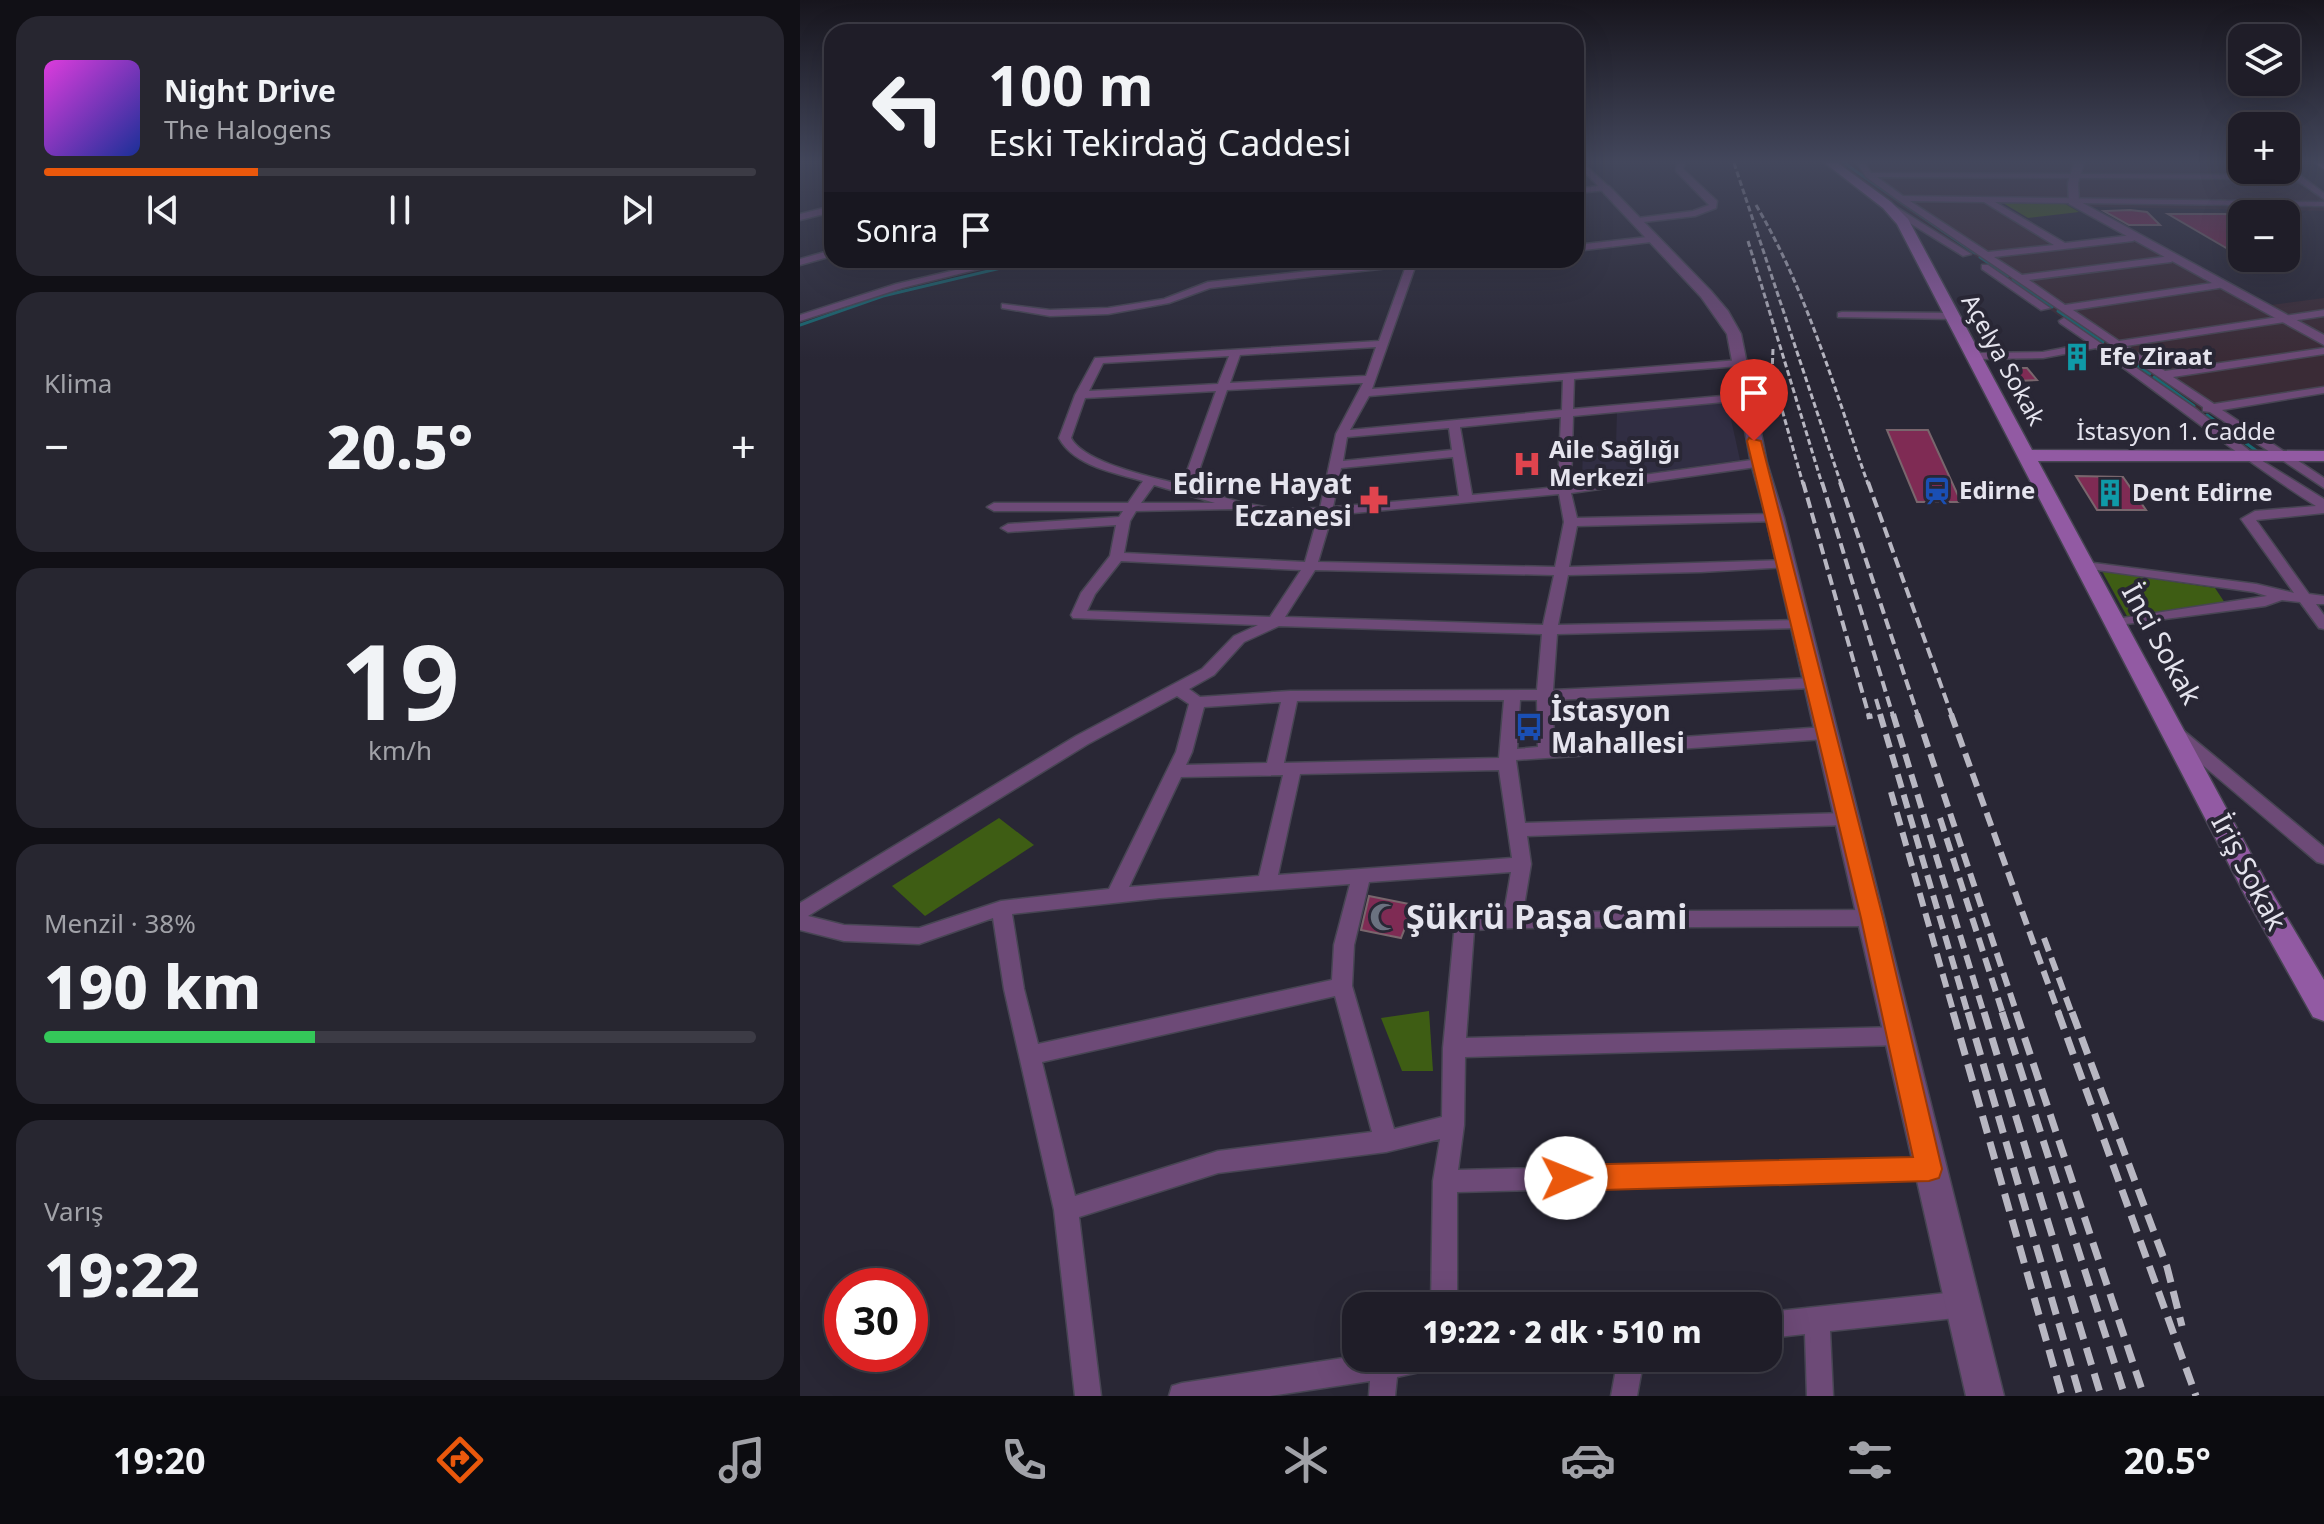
<!DOCTYPE html>
<html lang="tr">
<meta charset="utf-8">
<style>
body{margin:0;font-family:"Noto Sans",sans-serif;background:#272630;color:#f1f3f6;height:100vh;display:flex;flex-direction:column;font-size:30px;white-space:nowrap}
*{box-sizing:border-box;margin:0}
p{font-size:26px;color:#a1a2a8}
.icon{flex:none;width:44px;height:44px;fill:none;stroke:currentColor;stroke-width:2;stroke-linecap:round;stroke-linejoin:round}
.map{position:relative;flex:1;overflow:hidden}
.drawer{display:flex;flex-direction:column;gap:16px;padding:16px;background:#111016;width:800px}
.drawer>*{flex:none}
.guide{position:absolute;left:24px;top:24px;width:760px;height:244px;border-radius:24px;box-shadow:0 8px 32px #0002,0 0 0 2px #3c3b45;background:#1f1d28;color:#f1f3f6;overflow:hidden}
.buttons{position:absolute;left:1428px;top:24px;display:grid;gap:16px}
.buttons a{display:grid;place-items:center;width:72px;height:72px;border-radius:16px;background:#1f1d28;box-shadow:0 8px 32px #0002,0 0 0 2px #3c3b45;font-size:40px}
.speed{position:absolute;left:24px;top:1268px;display:flex;gap:16px;font-size:40px;font-weight:700;text-align:center}
.speed>*{display:grid;place-content:center;width:104px;height:104px;border-radius:50%;background:#1f1d28;box-shadow:0 8px 32px #0002,0 0 0 2px #3c3b45;line-height:1}
.speed .limit{border:12px solid #d22;background:#fff;color:#111}
.pin{position:absolute;display:grid;place-items:center;width:68px;height:68px;color:#fff;margin:-82px -34px;border-radius:50% 50% 50% 0;rotate:-45deg;box-shadow:0 0 8px #0007}
.pin .icon{rotate:45deg}
.me{position:absolute;width:88px;margin:-44px;rotate:89deg;stroke-linejoin:round;filter:drop-shadow(0 0 6px #0008)}
.turn{display:flex;align-items:center;gap:28px;height:168px;padding:0 32px;font-size:36px}
.turn .icon{width:104px;height:104px;stroke-width:2.5}
.turn b{display:block;font-size:56px;line-height:68px}
.then{display:flex;align-items:center;height:76px;padding:0 32px;background:#0003;gap:16px;font-size:30px}
.big{font-size:60px;font-weight:800;line-height:1.1}
.drawer .tile{flex:1;display:flex;flex-direction:column;justify-content:center;gap:12px;min-width:0;padding:0 28px;border-radius:24px;background:#272630}
.drawer .dial{align-items:center;gap:0}
.dial b{font-size:104px;line-height:1}
.song{display:flex;align-items:center;gap:24px}
.cover{width:96px;height:96px;border-radius:12px;background:linear-gradient(135deg,hsl(300 70% 55%),hsl(230 70% 35%))}
.played{height:8px;border-radius:4px;background:linear-gradient(90deg,#ea580c 30%,#3c3b45 30%)}
.keys{display:flex;justify-content:space-around;direction:ltr}
.heat{display:flex;justify-content:space-between;align-items:center;font-size:44px;direction:ltr}
.charge{height:12px;border-radius:6px;background:linear-gradient(90deg,#34c759 38%,#3c3b45 0)}
.trip{position:absolute;left:542px;top:1292px;width:440px;height:80px;border-radius:24px;background:#1f1d28;box-shadow:0 8px 32px #0002,0 0 0 2px #3c3b45;font-weight:800;line-height:80px;text-align:center}
.menu{display:flex;height:128px;justify-content:space-around;align-items:center;background:#0c0c10;color:#a1a2a8}
.menu .icon{width:56px;height:56px}
.menu .active{color:#ea580c}
.menu b{font-size:36px;color:#f1f3f6}
main{display:flex;flex:1;min-height:0}
.map>svg:first-child{display:block}
</style>
<main>
<section class="drawer">
<div class="tile">
<div class="song"><i class="cover"></i><div><b>Night Drive</b><p>The Halogens</p></div></div>
<div class="played"></div>
<div class="keys"><svg class="icon" aria-label="previous" viewBox="0 0 24 24"><path d="M18 5L8 12l10 7zM5 5v14"/></svg><svg class="icon" aria-label="pause" viewBox="0 0 24 24"><path d="M8 5v14M16 5v14"/></svg><svg class="icon" aria-label="next" viewBox="0 0 24 24"><path d="M6 5l10 7-10 7zM19 5v14"/></svg></div>
</div>
<div class="tile"><p>Klima</p>
<div class="heat"><a>−</a><b class="big">20.5°</b><a>+</a></div>
</div>
<div class="tile dial"><b>19</b><p>km/h</p></div>
<div class="tile"><p>Menzil · 38%</p><b class="big">190 km</b><div class="charge"></div></div>
<div class="tile"><p>Varış</p><b class="big">19:22</b></div>
</section>
<div class="map">
<svg width="1524" height="1396" viewBox="0 0 1524 1396">
<rect width="100%" height="100%" fill="#292735"/>
<path fill="#3a2b36" d="M1037 163H1442V170L1486 169 1524 197V211L1291 207 1266 201H1196L1267 243 1336 236 1471 305 1524 298V390L1392 411 1172 254Z"/>
<path fill="#312e43" d="M927 401 940 460 790 481 782 478 783 448 816 444 817 411Z"/>
<g fill="#3e5d14">
<path d="M1198 200 1262 202 1279 212 1228 218Z"/>
<path d="M1302 571 1415 588 1427 606 1328 618Z"/>
<path d="M199 818 234 845 125 916 92 886Z"/>
<path d="M629 1011 633 1071H602L581 1018Z"/>
</g>
<g fill="none" stroke-linecap="round" stroke-linejoin="round">
<g stroke="#186871" stroke-width="3">
<path d="M1044 163 1175 253"/>
<path d="M1180 257 1208 276"/>
<path d="M1213 280 1252 307"/>
<path d="M1258 311 1303 342"/>
<path d="M0 325 83 296 235 260"/>
<path d="M1308 346 1350 374"/>
<path d="M1354 377 1394 406"/>
<path d="M1407 415 1458 452"/>
</g>
</g>
<g fill="#7f2b54" stroke="#79666d" stroke-width="2">
<path d="M1330 210 1347 212 1360 225H1329L1304 211Z"/>
<path d="M1368 214H1426L1442 227V248L1428 249Z"/>
<path d="M1204 368H1227L1237 380 1214 381Z"/>
<path d="M1087 430H1128L1161 502H1117Z"/>
<path d="M1276 476 1323 477 1346 510H1297Z"/>
<path d="M569 896 614 905 601 938 561 930Z"/>
</g>
<g fill="none" stroke-linecap="round" stroke-linejoin="round">
<defs>
<g id="minor">
<path d="M776 163H783L808 186V190L776 193V189L798 186Z"/>
<path d="M877 163H885L883 169 917 201 916 208 895 216 835 223 834 221 838 218 893 211 909 205 876 171Z"/>
<path d="M1057 163H1065L1071 173 1489 175 1487 170H1493L1524 193V199L1495 179 1077 177 1103 196 1524 202V206L1195 202 1265 243 1333 235 1337 238 1333 241 1194 257 1222 275 1371 256 1376 259 1371 262 1229 280 1265 305 1419 282 1424 285 1419 288 1273 310 1319 341 1524 310V316L1326 346 1365 371 1524 348V354L1373 377 1414 404 1524 387V393L1422 410 1524 478V488L1410 412 1403 411V407L1098 200 1066 177ZM1110 201 1184 202 1254 245 1188 252Z"/>
<path d="M1084 203H1090L1171 254 1163 256 1084 207Z"/>
<path d="M32 206V212L0 220V214Z"/>
<path d="M856 236 860 239 859 241 776 251V245Z"/>
<path d="M32 250V256L0 265V259Z"/>
<path d="M198 260H215L102 288 0 321V315L96 284Z"/>
<path d="M608 260H668L663 263 615 267 572 389 939 360 944 363 939 366 774 379 773 409 945 394 951 397 945 400 773 416 771 485 959 459 963 460V466L771 493 777 518 975 514 982 518 980 521 777 526 769 567 984 560 991 564 989 567 901 572 768 575 758 625 1000 620 1007 624 1000 628 757 634 753 690 1012 678 1020 683 1012 688 753 700 754 746 1025 727 1033 733 1025 739 716 760 725 823 1046 813 1052 814 1055 819 1052 824 1046 825 727 836 731 864 723 912 1072 910 1079 913 1082 918 1079 923 1072 926 712 928 674 930 666 1038 1100 1027 1108 1030 1111 1036 1108 1042 1100 1045 665 1057 664 1125 658 1170 1129 1158 1137 1161 1141 1169 1137 1177 1129 1180 657 1192V1306H631L633 1181 640 1139 586 1152 418 1173 279 1217 301 1396H275L254 1210 204 989 193 918 119 944 44 941 0 930V903L276 736 402 669 434 636 458 625 273 618 271 615 281 593 310 556 316 525 208 532 201 528 208 524 319 517 323 511H194L187 507 194 503H328L343 481C315 473 274 466 259 438L275 395 295 358 579 341 606 266 410 288 369 303 308 314 250 316 202 308V304L250 310 308 308 364 299 408 282ZM576 347 566 376 430 383 440 355ZM429 356 418 384 289 391 303 363ZM763 380 762 410 550 430 569 396ZM563 383 536 434 520 508 476 509 443 503 393 488 427 390ZM416 391 382 485C354 477 285 464 271 438L285 398ZM761 417 758 487 672 495 660 427ZM649 428 652 450 543 461 547 437ZM653 457 659 496 533 507 541 468ZM354 485 415 503H341ZM759 494 764 522 755 567 518 562 532 515ZM433 509 476 517 518 516 505 562 324 553 330 521 336 511ZM321 561 501 570 470 617 287 611 295 594ZM515 570 754 575 743 625 485 617ZM479 626 742 634 737 690 490 691 400 697 389 689 414 675 444 642ZM377 696 389 704 376 752 309 889 201 901 119 928 44 925 8 916 288 744ZM704 700 699 758 484 763 497 701ZM720 700H737L738 747 717 749ZM481 702 467 763 386 765 392 752 404 707ZM699 770 712 858 478 875 500 774ZM483 775 459 876 329 887 381 777ZM711 872 704 913 658 918 655 923 643 1048 642 1117 594 1129 552 986 554 945 569 882ZM550 884 534 945 532 980 238 1044 224 989 212 914 360 898ZM535 996 572 1132 418 1151 275 1196 242 1062Z"/>
<path d="M1182 265H1188L1250 308 1241 310 1182 269Z"/>
<path d="M1042 312 1152 313 1157 316 1152 319 1038 317V313Z"/>
<path d="M1264 318 1396 409 1464 462 1524 499V513L1456 520 1509 594 1524 596V604H1516L1524 615V629L1519 628 1500 602 1482 600 1465 606 1311 626 1309 623 1316 619 1467 596 1454 592 1283 568 1276 564 1278 561 1456 584 1494 593 1441 519 1455 511 1516 506C1440 458 1370 401 1296 348L1243 358 1175 359 1170 356 1175 353 1243 352 1289 343 1260 323 1259 321Z"/>
<path d="M1378 729 1384 731 1524 847V864L1517 862 1372 739 1370 735Z"/>
<path d="M1165 1291 1174 1295 1178 1304 1174 1313 1165 1317 1030 1331 1033 1396H1007L1005 1334 968 1338V1312Z"/>
<path d="M556 1356 646 1358 642 1367 597 1377 595 1396H569L570 1381 470 1396H369L372 1386 382 1383Z"/>
<path d="M818 1358H844L837 1396H811Z"/>
</g>
<g id="tertiary">
<path d="M1274 163H1284L1278 183 1279 201 1524 335V345L1269 204 1268 183Z"/>
<path d="M801 186H809L911 291 928 311 941 334 967 463 984 518 1204 1396H1166L966 518 951 463 927 334 901 297 801 190Z"/>
</g>
<path id="secondary" d="M1025 163H1038L1091 202 1108 219 1232 450 1524 451V461H1238L1471 891 1524 980V1021L1513 1017 1447 899 1097 224 1083 208Z"/>
<path id="primary" d="M1515 163H1524V169Z"/>
</defs>
<use href="#minor" stroke="#474553" stroke-width="3"/>
<use href="#tertiary" stroke="#474553" stroke-width="3"/>
<use href="#secondary" stroke="#474553" stroke-width="3"/>
<use href="#primary" stroke="#474553" stroke-width="3"/>
<use href="#minor" fill="#6d4a77" fill-rule="evenodd"/>
<use href="#tertiary" fill="#6d4a77" fill-rule="evenodd"/>
<use href="#secondary" fill="#925aa3" fill-rule="evenodd"/>
<use href="#primary" fill="#af66c4" fill-rule="evenodd"/>
<g stroke="#b8b7c2" stroke-width="3" stroke-dasharray="6 3" stroke-linecap="butt">
<path d="M934 163 1041 484"/>
<path d="M956 205C1007 291 1035 391 1068 484"/>
<path d="M948 241 1022 484"/>
<path d="M973 349 972 374 1003 484"/>
</g>
<g stroke="#b8b7c2" stroke-width="4" stroke-dasharray="11 5" stroke-linecap="butt">
<path d="M1003 482 1069 716"/>
<path d="M1022 482 1093 716"/>
<path d="M1040 482 1118 716"/>
<path d="M1068 482 1152 716"/>
<path d="M1076 699 1081 716"/>
</g>
<g stroke="#b8b7c2" stroke-width="6" stroke-dasharray="14 7" stroke-linecap="butt">
<path d="M1069 714 1070 719"/>
<path d="M1080 714 1168 1014"/>
<path d="M1093 714 1184 1014"/>
<path d="M1117 714 1217 1014"/>
<path d="M1151 714 1259 1014"/>
<path d="M1091 792 1154 1014"/>
<path d="M1140 818 1203 1014"/>
<path d="M1244 938 1272 1014"/>
</g>
<g stroke="#b8b7c2" stroke-width="7" stroke-dasharray="18 9" stroke-linecap="butt">
<path d="M1153 1012 1262 1396"/>
<path d="M1168 1012 1280 1396"/>
<path d="M1184 1012 1301 1396"/>
<path d="M1202 1012 1325 1396"/>
<path d="M1216 1012 1344 1396"/>
<path d="M1258 1012 1396 1396"/>
<path d="M1272 1012 1367 1267 1382 1326"/>
</g>
</g>
<linearGradient id="sky" x2="0" y2="1"><stop stop-color="#17151d"/><stop offset="0.45" stop-color="#43475c"/><stop offset="1" stop-color="#43475c" stop-opacity="0"/></linearGradient>
<rect width="1524" height="359" fill="url(#sky)"/>
<path fill="#ea580c" stroke="#983908" stroke-width="2" d="M949 438 961 441 1083 918 1142 1169 1139 1178 1129 1181 766 1191 756 1187 752 1178 756 1169 766 1165 1113 1157 1061 918 947 441Z"/>
<defs>
<symbol id="building-bare" viewBox="-9 -9 18 18"><path d="M-4-6H4V6H1V3H-1V6H-4ZM-2.5-4.3h1.7v1.8h-1.7ZM.8-4.3h1.7v1.8H.8ZM-2.5-1h1.7V.8h-1.7ZM.8-1h1.7V.8H.8Z" fill="#0f9aa8" stroke="#292735" stroke-width="2.5" paint-order="stroke"/></symbol>
<symbol id="hospital-bare" viewBox="-9 -9 18 18"><path d="M-5-5h3v3.5h4V-5h3V5h-3V1.5h-4V5h-3Z" fill="#e0444e" stroke="#292735" stroke-width="2.5" paint-order="stroke"/></symbol>
<symbol id="station-bare" viewBox="-9 -9 18 18"><path d="M-3-6H3Q5-6 5-4V2Q5 4 3 4L4.5 6H3L1.5 4h-3L-3 6H-4.5L-3 4Q-5 4-5 2V-4Q-5-6-3-6ZM-3.5-4v3h7v-3ZM-3.5 1v1.5H-2V1ZM2 1v1.5H3.5V1Z" fill="#1a4fb4" stroke="#292735" stroke-width="2.5" paint-order="stroke"/></symbol>
<symbol id="pharmacy-bare" viewBox="-9 -9 18 18"><path d="M-2-6h4v4h4v4h-4v4h-4v-4h-4v-4h4Z" fill="#e0444e" stroke="#292735" stroke-width="2.5" paint-order="stroke"/></symbol>
<symbol id="bus-bare" viewBox="-9 -9 18 18"><path d="M-5-6H5V4H4V6H2V4H-2V6H-4V4H-5ZM-3.5-4V0h7V-4ZM-3.5 1.2v1.5H-2V1.2ZM2 1.2v1.5H3.5V1.2Z" fill="#1a4fb4" stroke="#292735" stroke-width="2.5" paint-order="stroke"/></symbol>
<symbol id="mosque-bare" viewBox="-9 -9 18 18"><path d="M3.5-4.9A6 6 0 1 0 3.5 4.9A5 5 0 1 1 3.5-4.9Z" fill="#6b7280" stroke="#292735" stroke-width="2.5" paint-order="stroke"/></symbol>
</defs>
<g fill-rule="evenodd">
<use href="#building-bare" x="1257" y="337" width="40" height="40"/>
<use href="#hospital-bare" x="707" y="444" width="40" height="40"/>
<use href="#station-bare" x="1117" y="471" width="40" height="40"/>
<use href="#building-bare" x="1290" y="473" width="40" height="40"/>
<use href="#pharmacy-bare" x="554" y="480" width="40" height="40"/>
<use href="#bus-bare" x="709" y="707" width="40" height="40"/>
<use href="#mosque-bare" x="564" y="897" width="40" height="40"/>
</g>
<g text-anchor="middle" stroke-width="8" stroke-linejoin="round" paint-order="stroke">
<g font-size="24" font-weight="bold" fill="#e5e4ee" stroke="#292735" text-anchor="start">
<text x="1299" y="365">Efe Ziraat</text>
<text x="749" y="458">Aile Sağlığı<tspan x="749" dy="28">Merkezi</tspan></text>
<text x="1159" y="499">Edirne</text>
<text x="1332" y="501">Dent Edirne</text>
</g>
<g font-size="24" fill="#e5e4ee" stroke="#292735">
<text transform="translate(1203 360) rotate(61)" y="8">Açelya Sokak</text>
<text x="1376" y="440">İstasyon 1. Cadde</text>
</g>
<g font-size="28" font-weight="bold" fill="#e5e4ee" stroke="#292735" text-anchor="end">
<text x="552" y="494">Edirne Hayat<tspan x="552" dy="32">Eczanesi</tspan></text>
<text x="751" y="721" text-anchor="start">İstasyon<tspan x="751" dy="32">Mahallesi</tspan></text>
</g>
<g font-size="28" fill="#e5e4ee" stroke="#292735">
<text transform="translate(1362 644) rotate(61)" y="10">İnci Sokak</text>
<text transform="translate(1449 872) rotate(62)" y="10">İriş Sokak</text>
</g>
<g font-size="34" font-weight="bold" fill="#e5e4ee" stroke="#292735" text-anchor="start">
<text x="606" y="929">Şükrü Paşa Cami</text>
</g>
</g>
</svg>
<div class="buttons">
<a><svg class="icon" aria-label="layers" viewBox="0 0 24 24"><path d="M12 4l9 5-9 5-9-5zM3 14l9 5 9-5"/></svg></a>
<a>+</a>
<a>−</a>
</div>
<div class="speed"><div class="limit">30</div></div>
<div class="pin" style="left:954px;top:441px;background:#d93025"><svg class="icon" aria-label="arrive" viewBox="0 0 24 24"><path d="M6 21V4h12l-3 4 3 4H6"/></svg></div>
<svg class="me" style="left:766px;top:1178px" viewBox="-20 -20 40 40"><circle r="19" fill="#fff"/><path d="M0-13L10 11 0 6-10 11z" fill="#ea580c"/></svg>
<div class="trip">19:22 · 2 dk · 510 m</div>
<div class="guide">
<div class="turn"><svg class="icon" aria-label="left" viewBox="0 0 24 24"><path d="M17 20v-9H6M10 6l-5 5 5 5"/></svg><div><b>100 m</b>Eski Tekirdağ Caddesi</div></div>
<div class="then">Sonra<svg class="icon" aria-label="arrive" viewBox="0 0 24 24"><path d="M6 21V4h12l-3 4 3 4H6"/></svg></div>
</div>
</div>
</main>
<nav class="menu">
<b>19:20</b>
<svg class="icon active" aria-label="directions" viewBox="0 0 24 24"><path d="M12 3l9 9-9 9-9-9zM9 14v-3h6M13 9l2 2-2 2"/></svg>
<svg class="icon" aria-label="music" viewBox="0 0 24 24"><path d="M9 18V5l10-2v13"/><circle cx="6" cy="18" r="3"/><circle cx="16" cy="16" r="3"/></svg>
<svg class="icon" aria-label="phone" viewBox="0 0 24 24"><path d="M5 4h4l2 5-3 2q2 4 5 5l2-3 5 2v4C11 20 4 13 5 4z"/></svg>
<svg class="icon" aria-label="climate" viewBox="0 0 24 24"><path d="M12 3v18M4 7l16 10M4 17L20 7"/></svg>
<svg class="icon" aria-label="car" viewBox="0 0 24 24"><path d="M5 17H2v-5l4-1 3-4h7l3 4 3 1v5h-3M9 17h6M6 11h13"/><circle cx="7" cy="17" r="2"/><circle cx="17" cy="17" r="2"/></svg>
<svg class="icon" aria-label="filters" viewBox="0 0 24 24"><path d="M4 7h16M4 17h16"/><circle cx="9" cy="7" r="2"/><circle cx="15" cy="17" r="2"/></svg>
<b>20.5°</b>
</nav>
